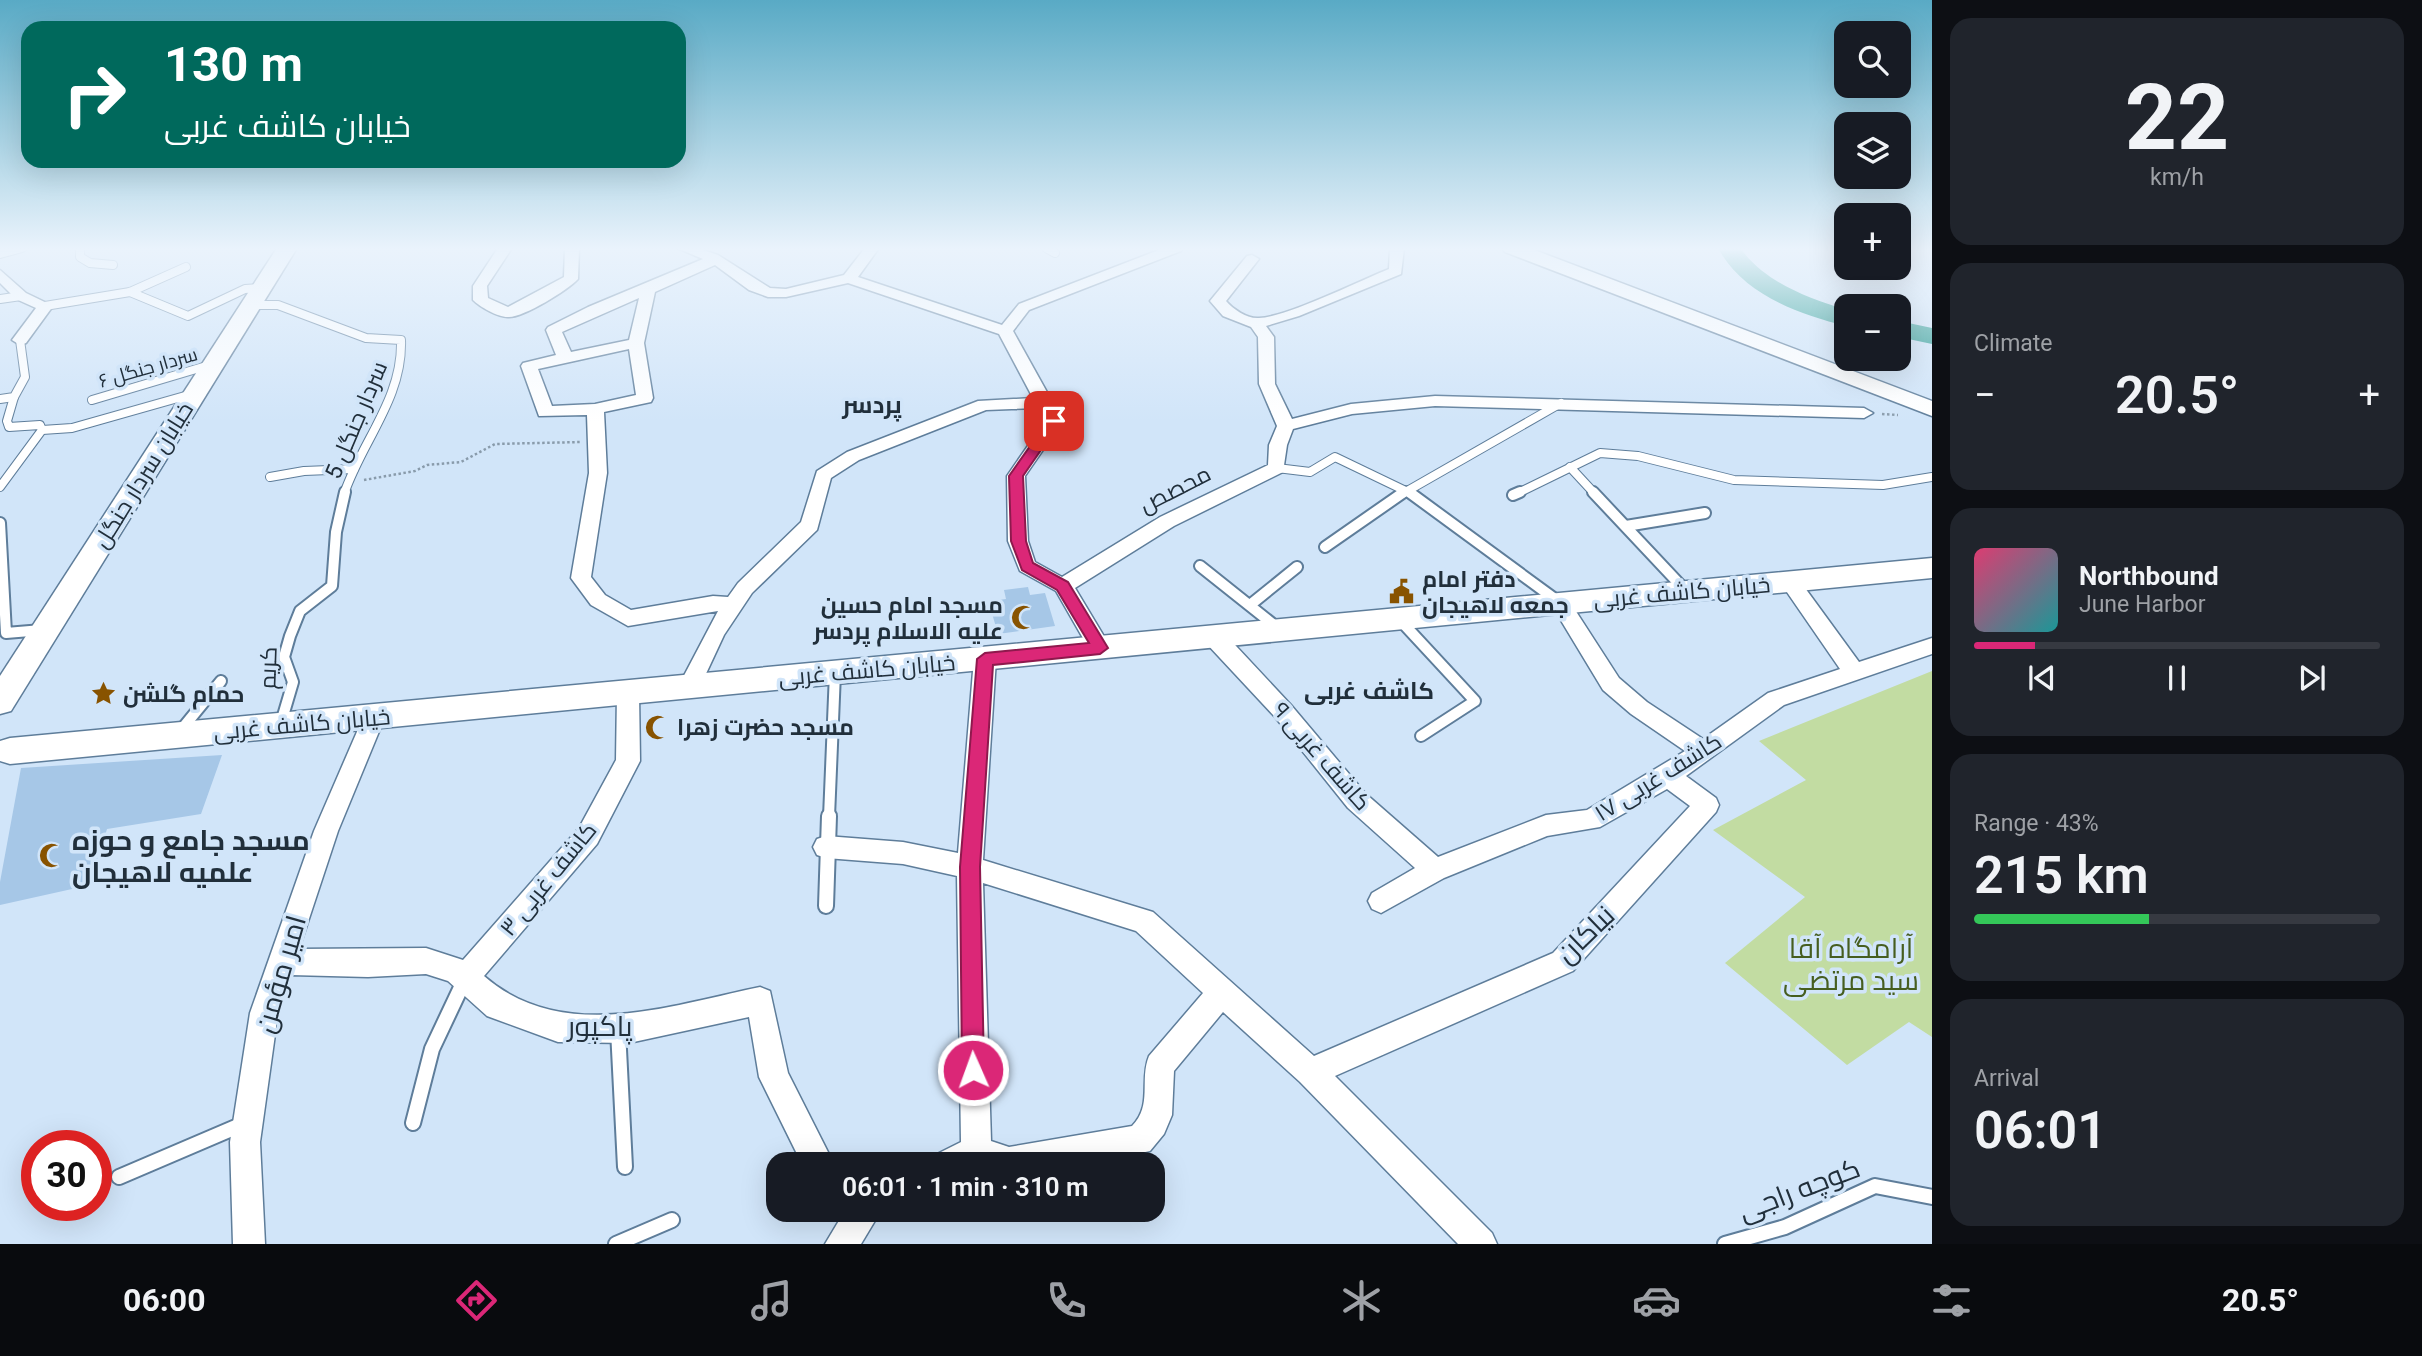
<!DOCTYPE html>
<meta charset="utf-8">
<style>
body{margin:0;font-family:Roboto,Cairo,sans-serif;background:#20242c;color:#f1f3f6;height:100vh;display:flex;flex-direction:column;font-size:26px;white-space:nowrap}
*{box-sizing:border-box;margin:0}
p{font-size:23px;color:#9ea1a6}
.icon{flex:none;width:38px;height:38px;fill:none;stroke:currentColor;stroke-width:2;stroke-linecap:round;stroke-linejoin:round}
.map{position:relative;flex:1;overflow:hidden}
.details{display:flex;flex-direction:column;gap:18px;padding:18px;background:#0d0f14;width:490px}
.details>*{flex:none}
.guide{position:absolute;left:21px;top:21px;width:665px;height:147px;border-radius:21px;box-shadow:0 7px 28px #0002;background:#00695c;color:#fff;overflow:hidden}
.buttons{position:absolute;left:1834px;top:21px;display:grid;gap:14px}
.buttons a{display:grid;place-items:center;width:77px;height:77px;border-radius:14px;background:#171b24;box-shadow:0 7px 28px #0002;font-size:35px}
.speed{position:absolute;left:21px;top:1130px;display:flex;gap:14px;font-size:35px;font-weight:700;text-align:center}
.speed>*{display:grid;place-content:center;width:91px;height:91px;border-radius:50%;background:#171b24;box-shadow:0 7px 28px #0002;line-height:1}
.speed .limit{border:10px solid #d22;background:#fff;color:#111}
.pin{position:absolute;display:grid;place-items:center;width:60px;height:60px;color:#fff;margin:-30px;border-radius:14px;box-shadow:0 4px 10px #0006}
.me{position:absolute;width:77px;margin:-38px;rotate:358deg;stroke-linejoin:round;filter:drop-shadow(0 0 5px #0008)}
.turn{display:flex;align-items:center;gap:24px;height:147px;padding:0 28px;font-size:32px}
.turn .icon{width:91px;height:91px;stroke-width:2.5}
.turn b{display:block;font-size:49px;line-height:60px}
.big{font-size:52px;font-weight:600;line-height:1.1}
.details .card{flex:1;display:flex;flex-direction:column;justify-content:center;gap:10px;min-width:0;padding:0 24px;border-radius:21px;background:#20242c}
.details .dial{align-items:center;gap:0}
.dial b{font-size:91px;line-height:1}
.song{display:flex;align-items:center;gap:21px}
.cover{width:84px;height:84px;border-radius:10px;background:linear-gradient(135deg,hsl(340 70% 55%),hsl(180 70% 35%))}
.played{height:7px;border-radius:4px;background:linear-gradient(90deg,#db2777 15%,#363941 15%)}
.keys{display:flex;justify-content:space-around;direction:ltr}
.heat{display:flex;justify-content:space-between;align-items:center;font-size:38px;direction:ltr}
.charge{height:10px;border-radius:5px;background:linear-gradient(90deg,#34c759 43%,#363941 0)}
.trip{position:absolute;left:766px;top:1152px;width:399px;height:70px;border-radius:21px;background:#171b24;box-shadow:0 7px 28px #0002;font-weight:600;line-height:70px;text-align:center}
.tab-bar{display:flex;height:112px;justify-content:space-around;align-items:center;background:#090b0e;color:#9ea1a6}
.tab-bar .icon{width:49px;height:49px}
.tab-bar .on{color:#db2777}
.tab-bar b{font-size:32px;color:#f1f3f6}
main{display:flex;flex:1;min-height:0}
.map>svg:first-child{display:block}
</style>
<main>
<div class="map">
<svg width="1932" height="1244" viewBox="0 0 1932 1244">
<rect width="100%" height="100%" fill="#d1e5f9"/>
<path fill="#c2dca2" d="M1932 671V1037L1909 1022 1847 1065 1725 963 1805 897 1713 830 1806 780 1759 741Z"/>
<g fill="none" stroke-linecap="round" stroke-linejoin="round">
<g fill="#249a91" fill-rule="evenodd">
<path d="M1718 248H1740C1766 283 1806 297 1846 310V326C1797 314 1743 294 1718 248Z"/>
<path d="M1899 321 1932 328V344L1899 337Z"/>
</g>
</g>
<g fill="#a6c7e7">
<path d="M1028 587 1030 595 1045 593 1055 626 998 634 991 610 1001 609 998 600 1006 599 1004 590Z"/>
<path d="M222 755 201 814 107 829 90 885 0 905V882L21 768Z"/>
</g>
<g fill="none" stroke-linecap="round" stroke-linejoin="round">
<defs>
<g id="lane-far2">
<path d="M80 248V257L90 263 113 265"/>
<path d="M1046 248 1055 253"/>
<path d="M0 254 22 248"/>
<path d="M130 292 188 316 245 289 261 288"/>
<path d="M0 299 21 296"/>
<path d="M250 305H278L366 338 401 340C403 398 362 441 344 494"/>
<path d="M45 306 130 292 186 267"/>
<path d="M0 399 14 397 25 377 20 340"/>
<path d="M92 400 213 364"/>
<path d="M42 430 72 428 192 394"/>
<path d="M1570 467 1595 494"/>
<path d="M1277 468 1310 472 1335 457 1412 494"/>
<path d="M270 477 304 471 354 469"/>
<path d="M0 487 42 430 40 425 9 427 7 421 14 397"/>
<path d="M1402 494 1561 403"/>
<path d="M1516 494 1600 453 1638 456 1734 480 1883 485 1932 477"/>
</g>
<g id="lane-far1">
<path d="M1409 492 1559 602"/>
<path d="M1593 492 1687 592"/>
<path d="M1513 495 1520 492"/>
<path d="M0 523 6 633 42 630"/>
<path d="M1626 526 1705 513"/>
<path d="M1325 547 1404 492"/>
<path d="M1200 566 1279 629"/>
<path d="M1250 605 1297 567"/>
<path d="M1399 619 1475 701 1421 736"/>
<path d="M280 726 293 682 284 657 290 636 300 611 332 586 336 532 345 492"/>
<path d="M181 730 221 681"/>
<path d="M829 817 835 673"/>
</g>
<g id="lane">
<path d="M826 906 829 816"/>
<path d="M618 1030 625 1167"/>
<path d="M413 1123 432 1049 465 979"/>
<path d="M119 1177 243 1124"/>
<path d="M616 1244 672 1220"/>
<path d="M1725 1244 1785 1227 1875 1186 1932 1197"/>
</g>
<g id="street">
<path d="M498 248H512L487 286 488 298 508 307 564 277 565 248H579L578 279C568 290 524 317 509 317 499 318 480 307 473 300V286Z"/>
<path d="M677 248H697L718 255 770 288 786 289 844 275 865 248H879L858 277 1002 325 1019 304 1164 248H1183L1181 251 1029 310 1013 331 1063 421 1025 476 1028 541 1035 562 1062 577 1160 517 1268 465 1269 445 1277 426 1259 384 1258 337 1251 327 1223 316 1210 301 1247 256 1252 255 1259 259 1226 301C1233 309 1247 319 1259 318 1287 317 1359 281 1389 269L1390 248H1404L1401 274 1299 316 1266 326 1274 337 1275 384 1292 419 1351 404 1435 396 1864 408 1873 413 1864 418 1435 406 1352 414 1293 429 1287 445 1283 472 1174 526 1075 588 1111 648 1108 654H1092L1056 591 1020 571 1008 541 1007 476 1045 421 1039 408 986 410 859 460 831 478 817 530 752 593 724 635 697 693 689 696 681 693 678 687 718 611 628 626 591 605 571 578 589 473 587 415 539 416 521 366 523 363 556 355 546 330 548 327 588 307 703 259ZM715 265 749 290 768 297H786L848 283 999 334 1033 398 978 401 847 452 817 471 801 522 738 583 728 597 713 596 631 610 605 595 591 577 607 473 604 412 651 402 653 398 644 343 655 292ZM639 298 629 340 571 352 562 332ZM629 349 636 395 595 404 552 406 538 369Z"/>
<path d="M0 270 26 293 53 306 26 343 20 345 12 340 36 308 16 299 0 283Z"/>
<path d="M1790 575 1797 577 1859 662 1932 638V654L1784 705 1686 776 1716 798 1719 805 1716 812 1573 971 1335 1076 1492 1233 1497 1244H1458L1300 1082 1223 1012 1174 1071 1172 1115 1164 1134 1150 1151 1089 1164H935L939 1153 961 1142 957 876 903 864 826 858 817 855 813 847 817 839 826 836 903 842 958 853 974 659 977 653H993L996 659 983 860 1153 912 1314 1056 1553 953 1690 806 1667 789 1600 827 1547 836 1444 878 1381 913 1372 909 1368 901 1372 893 1415 868 1348 808 1275 717 1206 643 1203 637 1206 631H1222L1291 705 1366 794 1438 857 1546 815 1587 810 1685 751 1631 714 1603 690 1551 604 1554 599H1568L1619 678 1647 702 1703 739 1768 693 1840 669 1780 582ZM983 883 1136 931 1203 993 1149 1056C1139 1080 1153 1105 1132 1126L1009 1147 991 1141Z"/>
<path d="M628 684 636 687 639 693 640 761 597 844 484 976C562 1044 669 1006 760 987L770 991 788 1073 834 1164H802L759 1077 749 1017 629 1043 558 1042 487 1016 448 981 426 974 368 977 291 975 278 1013 260 1142 265 1244H233L230 1142 250 1013 314 831 366 711 374 708 382 711 385 717 338 831 299 949 426 948 463 960 579 828 616 760 617 693 620 687Z"/>
<path d="M846 1209H882L861 1244H825Z"/>
</g>
<g id="secondary">
<path d="M277 248H297L11 711 0 714V676Z"/>
<path d="M1502 248H1529L1932 401V416L1505 252Z"/>
<path d="M1932 558V578L10 764 0 761V741L10 738Z"/>
</g>
</defs>
<use href="#lane-far2" stroke="#5e7d9a" stroke-width="10"/>
<use href="#lane-far1" stroke="#5e7d9a" stroke-width="14"/>
<use href="#lane" stroke="#5e7d9a" stroke-width="18"/>
<use href="#street" stroke="#5e7d9a" stroke-width="3"/>
<use href="#secondary" stroke="#5e7d9a" stroke-width="3"/>
<g stroke="#899bab" stroke-width="2.5" stroke-dasharray="2.5 2.5" stroke-linecap="butt">
<path d="M1882 414 1898 415"/>
<path d="M364 480 415 471 427 465 461 462 495 444 581 442"/>
</g>
<use href="#lane-far2" stroke="#fff" stroke-width="8"/>
<use href="#lane-far1" stroke="#fff" stroke-width="10"/>
<use href="#lane" stroke="#fff" stroke-width="14"/>
<use href="#street" fill="#fff" fill-rule="evenodd"/>
<use href="#secondary" fill="#fff" fill-rule="evenodd"/>
</g>
<linearGradient id="sky" x2="0" y2="1"><stop stop-color="#59aac5"/><stop offset="0.59" stop-color="#eaf3fc"/><stop offset="1" stop-color="#eaf3fc" stop-opacity="0"/></linearGradient>
<rect width="1932" height="422" fill="url(#sky)"/>
<path fill="#db2777" stroke="#8e194d" stroke-width="2" d="M1050 418 1061 421 1023 476 1026 541 1033 563 1068 582 1108 648 1100 654 993 665 980 867 984 1070 981 1077 973 1081 966 1077 962 1070 960 867 977 659 985 653 1089 643 1057 590 1022 570 1011 541 1009 476Z"/>
<defs>
<symbol id="civic-bare" viewBox="-9 -9 18 18"><path d="M-.6-6.5H3V-4.5H.6V-3L4-1V1h2V6H-6V1h2V-1L-.6-3ZM-1.2 2.5V6h2.4V2.5Z" fill="#885300" stroke="#d1e5f9" stroke-width="2.5" paint-order="stroke"/></symbol>
<symbol id="mosque-bare" viewBox="-9 -9 18 18"><path d="M3.5-4.9A6 6 0 1 0 3.5 4.9A5 5 0 1 1 3.5-4.9Z" fill="#885300" stroke="#d1e5f9" stroke-width="2.5" paint-order="stroke"/></symbol>
<symbol id="sight-bare" viewBox="-9 -9 18 18"><path d="M0-6L1.8-2.2L6-1.7L2.9 1.2L3.7 5.4L0 3.3L-3.7 5.4L-2.9 1.2L-6-1.7L-1.8-2.2Z" fill="#885300" stroke="#d1e5f9" stroke-width="2.5" paint-order="stroke"/></symbol>
</defs>
<g fill-rule="evenodd">
<use href="#civic-bare" x="1384" y="574" width="35" height="35"/>
<use href="#mosque-bare" x="1006" y="600" width="35" height="35"/>
<use href="#sight-bare" x="86" y="676" width="35" height="35"/>
<use href="#mosque-bare" x="640" y="710" width="35" height="35"/>
<use href="#mosque-bare" x="34" y="838" width="35" height="35"/>
</g>
<g text-anchor="middle" stroke-width="7" stroke-linejoin="round" paint-order="stroke">
<g font-size="19" fill="#212f3b" stroke="#d1e5f9">
<text transform="translate(148 367) rotate(-16)" y="7">سردار جنگل ۶</text>
</g>
<g font-size="23" fill="#212f3b" stroke="#d1e5f9">
<text transform="translate(356 420) rotate(-67)" y="8">سردار جنگل 5</text>
<text transform="translate(143 475) rotate(-58)" y="8">خیابان سردار جنگل</text>
<text transform="translate(1175 489) rotate(-27)" y="8">محصص</text>
<text transform="translate(1682 592) rotate(-5)" y="8">خیابان کاشف غربی</text>
<text transform="translate(268 668) rotate(-88)" y="8">کریم</text>
<text transform="translate(867 670) rotate(-5)" y="8">خیابان کاشف غربی</text>
<text transform="translate(302 724) rotate(-5)" y="8">خیابان کاشف غربی</text>
<text transform="translate(1322 756) rotate(49)" y="8">کاشف غربی ۹</text>
<text transform="translate(1658 777) rotate(-32)" y="8">کاشف غربی ۱۷</text>
<text transform="translate(548 879) rotate(-51)" y="8">کاشف غربی ۳</text>
</g>
<g font-size="23" font-weight="bold" fill="#212f3b" stroke="#d1e5f9" text-anchor="start">
<text x="1422" y="587">دفتر امام<tspan x="1422" dy="26">جمعه لاهیجان</tspan></text>
<text x="1003" y="613" text-anchor="end">مسجد امام حسین<tspan x="1003" dy="26">علیه الاسلام پردسر</tspan></text>
<text x="123" y="702">حمام گلشن</text>
<text x="677" y="735">مسجد حضرت زهرا</text>
</g>
<g font-size="24" font-weight="bold" fill="#212f3b" stroke="#d1e5f9">
<text x="872" y="413">پردسر</text>
<text x="1369" y="699">کاشف غربی</text>
</g>
<g font-size="28" font-weight="bold" fill="#212f3b" stroke="#d1e5f9" text-anchor="start">
<text x="72" y="850">مسجد جامع و حوزه<tspan x="72" dy="32">علمیه لاهیجان</tspan></text>
</g>
<g font-size="28" fill="#212f3b" stroke="#d1e5f9">
<text transform="translate(1585 934) rotate(-44)" y="10">نیاکان</text>
<text transform="translate(280 974) rotate(-74)" y="10">امیر مؤمن</text>
<text x="600" y="1036">پاکپور</text>
<text transform="translate(1799 1189) rotate(-21)" y="10">کوچه راجی</text>
</g>
<g font-size="28" fill="#465e1f" stroke="#d1e5f9">
<text x="1851" y="958">آرامگاه آقا<tspan x="1851" dy="32">سید مرتضی</tspan></text>
</g>
</g>
</svg>
<div class="buttons">
<a><svg class="icon" aria-label="search" viewBox="0 0 24 24"><circle cx="10" cy="10" r="6"/><path d="M15 15l6 6"/></svg></a>
<a><svg class="icon" aria-label="layers" viewBox="0 0 24 24"><path d="M12 4l9 5-9 5-9-5zM3 14l9 5 9-5"/></svg></a>
<a>+</a>
<a>−</a>
</div>
<div class="speed"><div class="limit">30</div></div>
<div class="pin" style="left:1054px;top:421px;background:#d93025"><svg class="icon" aria-label="arrive" viewBox="0 0 24 24"><path d="M6 21V4h12l-3 4 3 4H6"/></svg></div>
<svg class="me" style="left:973px;top:1070px" viewBox="-20 -20 40 40"><circle r="17" fill="#db2777" stroke="#fff" stroke-width="3"/><path d="M0-11L8 9 0 5-8 9z" fill="#fff"/></svg>
<div class="trip">06:01 · 1 min · 310 m</div>
<div class="guide">
<div class="turn"><svg class="icon" aria-label="right" viewBox="0 0 24 24"><path d="M7 20v-9h11M14 6l5 5-5 5"/></svg><div><b>130 m</b>خیابان کاشف غربی</div></div>
</div>
</div>
<section class="details">
<div class="card dial"><b>22</b><p>km/h</p></div>
<div class="card"><p>Climate</p>
<div class="heat"><a>−</a><b class="big">20.5°</b><a>+</a></div>
</div>
<div class="card">
<div class="song"><i class="cover"></i><div><b>Northbound</b><p>June Harbor</p></div></div>
<div class="played"></div>
<div class="keys"><svg class="icon" aria-label="previous" viewBox="0 0 24 24"><path d="M18 5L8 12l10 7zM5 5v14"/></svg><svg class="icon" aria-label="pause" viewBox="0 0 24 24"><path d="M8 5v14M16 5v14"/></svg><svg class="icon" aria-label="next" viewBox="0 0 24 24"><path d="M6 5l10 7-10 7zM19 5v14"/></svg></div>
</div>
<div class="card"><p>Range · 43%</p><b class="big">215 km</b><div class="charge"></div></div>
<div class="card"><p>Arrival</p><b class="big">06:01</b></div>
</section>
</main>
<nav class="tab-bar">
<b>06:00</b>
<svg class="icon on" aria-label="directions" viewBox="0 0 24 24"><path d="M12 3l9 9-9 9-9-9zM9 14v-3h6M13 9l2 2-2 2"/></svg>
<svg class="icon" aria-label="music" viewBox="0 0 24 24"><path d="M9 18V5l10-2v13"/><circle cx="6" cy="18" r="3"/><circle cx="16" cy="16" r="3"/></svg>
<svg class="icon" aria-label="phone" viewBox="0 0 24 24"><path d="M5 4h4l2 5-3 2q2 4 5 5l2-3 5 2v4C11 20 4 13 5 4z"/></svg>
<svg class="icon" aria-label="climate" viewBox="0 0 24 24"><path d="M12 3v18M4 7l16 10M4 17L20 7"/></svg>
<svg class="icon" aria-label="car" viewBox="0 0 24 24"><path d="M5 17H2v-5l4-1 3-4h7l3 4 3 1v5h-3M9 17h6M6 11h13"/><circle cx="7" cy="17" r="2"/><circle cx="17" cy="17" r="2"/></svg>
<svg class="icon" aria-label="filters" viewBox="0 0 24 24"><path d="M4 7h16M4 17h16"/><circle cx="9" cy="7" r="2"/><circle cx="15" cy="17" r="2"/></svg>
<b>20.5°</b>
</nav>
